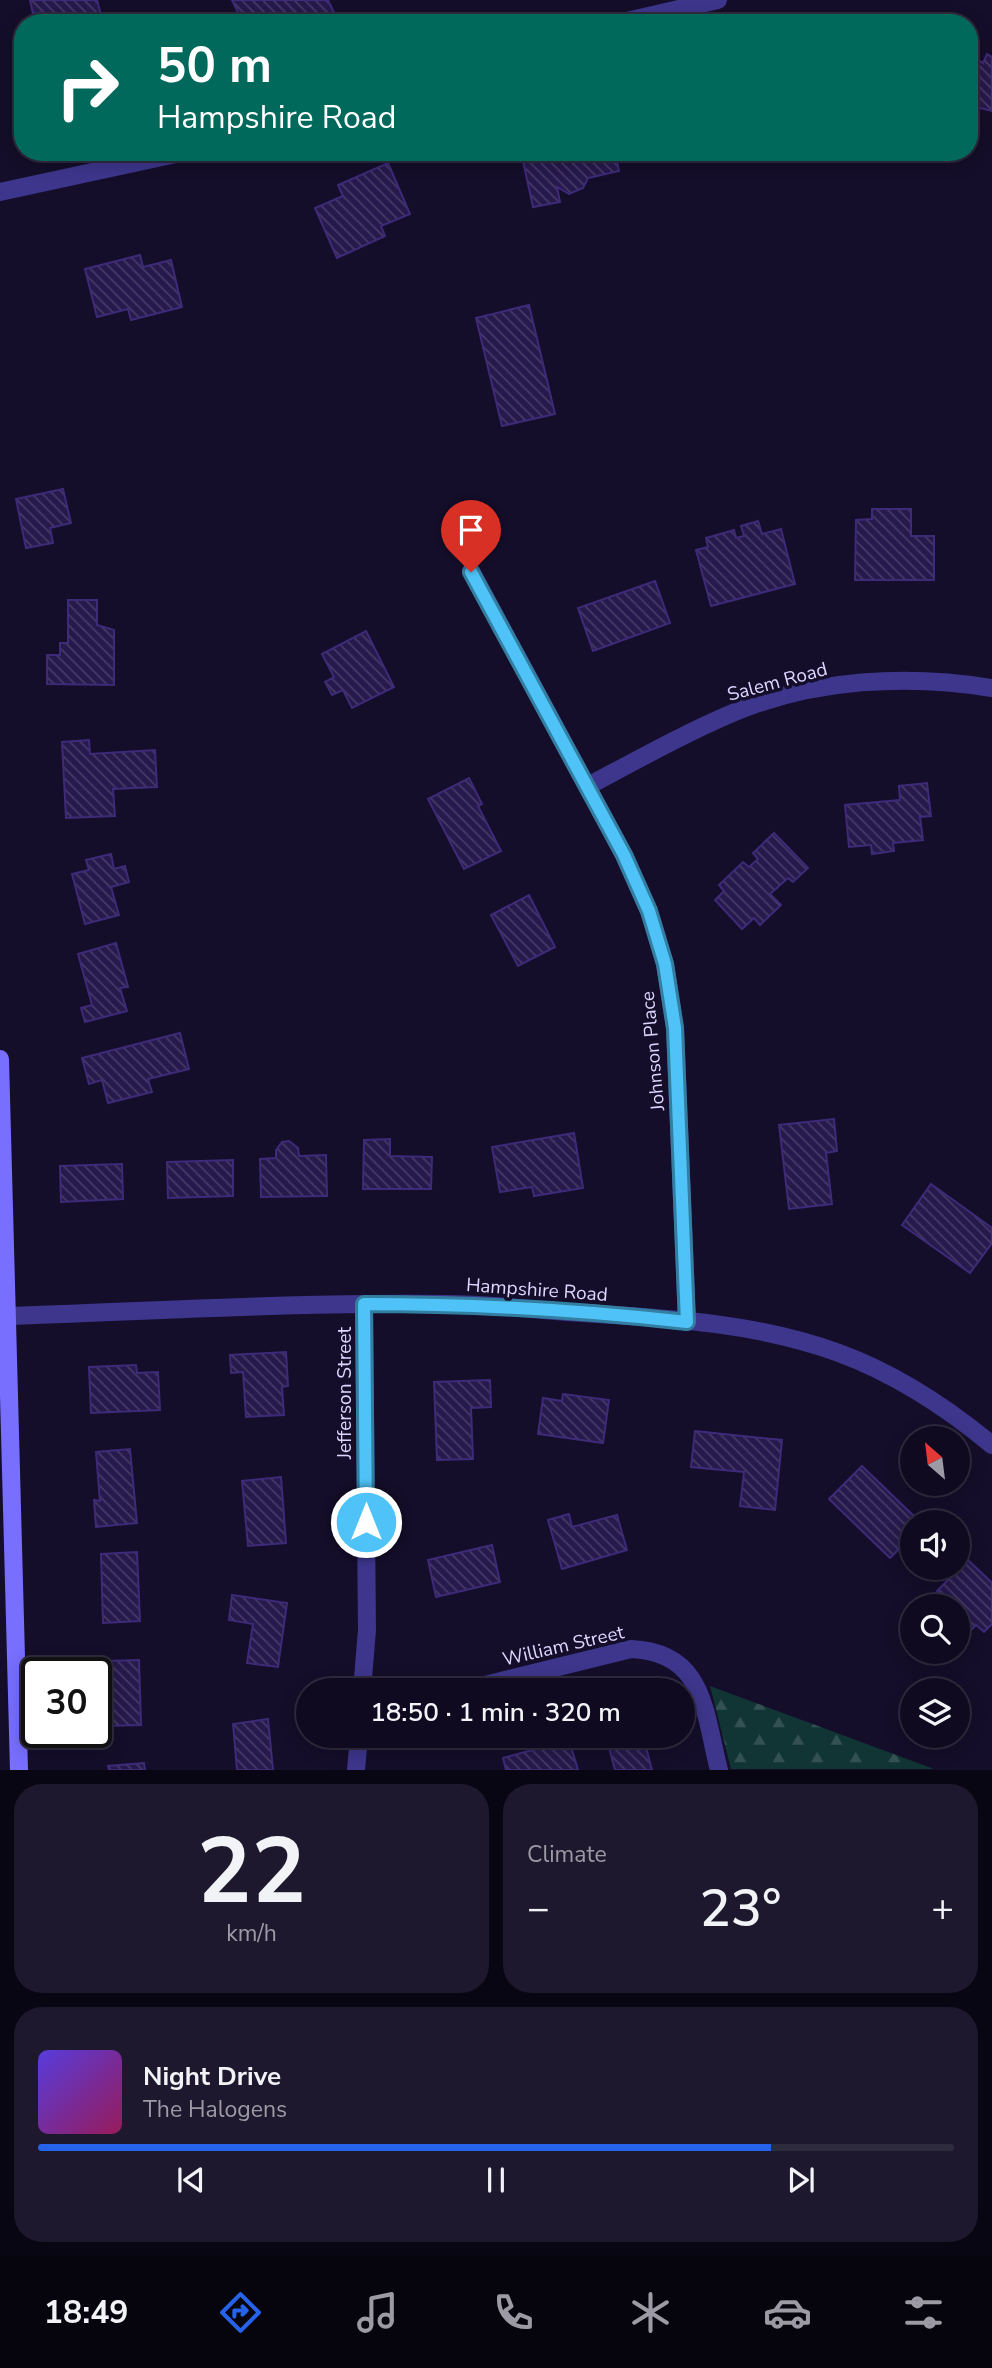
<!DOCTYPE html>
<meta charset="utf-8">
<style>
body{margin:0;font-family:"Nunito Sans",sans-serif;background:#1d182d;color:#f1f3f6;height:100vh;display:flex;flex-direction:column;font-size:26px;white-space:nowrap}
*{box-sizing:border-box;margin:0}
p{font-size:23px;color:#9b9aa5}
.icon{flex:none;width:38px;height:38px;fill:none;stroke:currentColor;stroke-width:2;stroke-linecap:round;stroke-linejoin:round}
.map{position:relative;height:1770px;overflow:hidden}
.drawer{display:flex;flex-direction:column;gap:14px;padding:14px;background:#080612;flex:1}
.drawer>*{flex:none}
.banner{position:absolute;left:14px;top:14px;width:964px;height:147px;border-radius:28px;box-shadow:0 4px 18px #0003,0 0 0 2px #2f2b3e;background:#00695c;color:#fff;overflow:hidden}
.needle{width:46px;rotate:332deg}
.buttons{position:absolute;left:900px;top:1426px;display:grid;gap:14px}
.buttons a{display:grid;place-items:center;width:70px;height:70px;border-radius:50%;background:#0f0a20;box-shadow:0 4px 18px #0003,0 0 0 2px #2f2b3e;font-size:35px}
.speed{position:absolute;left:21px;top:1657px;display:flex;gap:14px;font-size:35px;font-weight:700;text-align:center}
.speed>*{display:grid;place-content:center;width:91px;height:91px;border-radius:50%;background:#0f0a20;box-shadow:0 4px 18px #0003,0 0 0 2px #2f2b3e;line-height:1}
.speed .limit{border:4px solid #111;border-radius:10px;background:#fff;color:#111}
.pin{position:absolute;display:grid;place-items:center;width:60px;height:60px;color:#fff;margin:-72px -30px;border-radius:50% 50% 50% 0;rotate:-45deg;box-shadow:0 0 7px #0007}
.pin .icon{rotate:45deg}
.me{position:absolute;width:77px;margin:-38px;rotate:0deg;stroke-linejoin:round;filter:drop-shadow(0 0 5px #0008)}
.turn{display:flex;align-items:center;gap:24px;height:147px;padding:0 28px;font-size:32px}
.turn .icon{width:91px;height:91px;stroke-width:2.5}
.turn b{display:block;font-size:49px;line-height:60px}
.big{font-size:52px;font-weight:600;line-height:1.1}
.drawer .card{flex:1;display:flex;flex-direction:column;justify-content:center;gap:10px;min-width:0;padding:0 24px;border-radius:28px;background:#1d182d}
.drawer .dial{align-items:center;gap:0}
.dial b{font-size:91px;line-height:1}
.song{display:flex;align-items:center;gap:21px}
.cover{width:84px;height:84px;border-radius:10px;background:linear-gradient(135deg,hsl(250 70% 55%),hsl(330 70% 35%))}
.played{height:7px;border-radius:4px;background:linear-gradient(90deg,#2563eb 80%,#2f2b3e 80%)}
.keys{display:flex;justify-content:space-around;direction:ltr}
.heat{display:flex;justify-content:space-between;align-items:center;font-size:38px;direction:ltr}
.drawer .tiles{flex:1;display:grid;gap:14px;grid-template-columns:1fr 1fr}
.card:last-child{grid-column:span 2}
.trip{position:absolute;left:296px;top:1678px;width:399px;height:70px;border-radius:35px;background:#0f0a20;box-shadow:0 4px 18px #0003,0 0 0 2px #2f2b3e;font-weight:600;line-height:70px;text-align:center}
.dock{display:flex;height:112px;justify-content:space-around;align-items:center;background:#06040d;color:#9b9aa5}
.dock .icon{width:49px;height:49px}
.dock .active{color:#2563eb}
.dock b{font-size:32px;color:#f1f3f6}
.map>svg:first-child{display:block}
</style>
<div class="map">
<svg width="992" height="1770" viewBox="0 0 992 1770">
<defs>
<pattern id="forest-firs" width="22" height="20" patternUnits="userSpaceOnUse" patternTransform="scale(1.75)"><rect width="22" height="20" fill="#113434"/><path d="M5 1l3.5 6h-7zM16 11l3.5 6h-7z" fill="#335152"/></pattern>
<pattern id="building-back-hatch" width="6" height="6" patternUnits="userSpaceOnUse" patternTransform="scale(1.75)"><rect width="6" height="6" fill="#26194c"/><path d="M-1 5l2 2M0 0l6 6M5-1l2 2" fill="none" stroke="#453a67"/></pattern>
</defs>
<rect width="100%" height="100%" fill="#140e2a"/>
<path fill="url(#forest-firs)" d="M710 1686 934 1769H731Z"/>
<g fill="url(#building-back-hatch)" stroke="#3d2a79" stroke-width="2">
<path d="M30 0H97L101 15 68 23H45L43 12 33 14Z"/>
<path d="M232 0H328L337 19 328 23H243Z"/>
<path d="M987 54 992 57V111L972 106 970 110V56L983 63Z"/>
<path d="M521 152H615L619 171 588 178 583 188 569 194 557 187 560 202 533 207Z"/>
<path d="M388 163 410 214 381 226 385 236 337 258 315 208 343 196 338 185Z"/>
<path d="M140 255 143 267 171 260 182 307 131 320 128 309 97 317 85 269Z"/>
<path d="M529 305 555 414 502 426 476 318Z"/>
<path d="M63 489 71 523 50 528 53 543 26 548 16 499Z"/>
<path d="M872 509H911V536H934V580H855L856 520 872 519Z"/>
<path d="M758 521 762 534 781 529 795 584 711 606 696 550 708 547 706 538 734 530 736 538 744 536 741 526Z"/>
<path d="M655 581 670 623 593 651 578 608Z"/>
<path d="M68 600H97V625L114 630V685L47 684V655H60V643H68Z"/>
<path d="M366 631 394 687 352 708 343 690 332 695 325 682 334 677 322 654Z"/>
<path d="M89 740 90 754 155 750 157 787 113 789 115 816 66 818 62 742Z"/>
<path d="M469 778 482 804 478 806 501 851 464 869 428 799Z"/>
<path d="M927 783 931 816 920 817 923 840 893 843 894 851 872 854 871 845 849 847 845 805 900 800 899 786Z"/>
<path d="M774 833 808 868 793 882 788 878 770 894 781 905 760 925 754 918 742 929 715 900 724 891 719 885 743 862 749 867 758 859 753 853Z"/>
<path d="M111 854 114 869 125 866 129 882 111 887 119 915 85 924 72 874 89 870 86 860Z"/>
<path d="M529 895 555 947 518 966 491 915Z"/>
<path d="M116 943 128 987 120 988 127 1011 85 1022 81 1008 92 1005 78 954Z"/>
<path d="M180 1033 189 1069 148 1079 152 1092 108 1103 102 1080 89 1084 82 1058Z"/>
<path d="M834 1119 837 1151 826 1153 832 1204 789 1209 779 1125Z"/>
<path d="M574 1133 583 1188 534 1196 532 1187 500 1192 492 1147Z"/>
<path d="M390 1139V1156L432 1157 431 1189H363L364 1140Z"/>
<path d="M289 1141 298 1148 299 1156 326 1155 327 1196 261 1197 260 1159 276 1158V1150L282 1142Z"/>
<path d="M233 1160V1196L168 1198 167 1162Z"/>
<path d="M122 1164 123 1199 61 1202 60 1166Z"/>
<path d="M931 1184 992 1228V1243L970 1273 902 1225Z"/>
<path d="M286 1352 288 1386 282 1387 284 1415 246 1417 243 1372 231 1373 230 1355Z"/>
<path d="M136 1365 137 1373 158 1372 160 1410 91 1413 89 1367Z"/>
<path d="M490 1380 491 1407 471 1408 473 1459 437 1460 434 1382Z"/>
<path d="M563 1394 609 1400 603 1443 538 1434 543 1398 562 1401Z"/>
<path d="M695 1431 782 1440 775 1510 740 1506 744 1472 691 1467Z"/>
<path d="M130 1449 137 1523 96 1527 94 1500 100 1501 96 1452Z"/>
<path d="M862 1466 920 1522H912V1536L890 1558 829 1499Z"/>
<path d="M281 1477 286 1543 248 1546 242 1481Z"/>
<path d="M569 1514 572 1527 617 1515 627 1550 562 1569 548 1520Z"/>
<path d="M492 1545 500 1582 436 1597 428 1560Z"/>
<path d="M137 1552 140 1621 103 1623 101 1554Z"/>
<path d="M968 1560 992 1583V1624L984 1632 976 1625 957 1645V1606H945L949 1603 937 1591Z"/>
<path d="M232 1595 287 1603 278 1667 247 1663 253 1624 229 1620Z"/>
<path d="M139 1660 141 1725 105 1726 104 1661Z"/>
<path d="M268 1719 273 1770H237L233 1724Z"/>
<path d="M606 1736H643L652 1770H615Z"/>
<path d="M569 1740 578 1770H506L503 1758Z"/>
<path d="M144 1763 145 1770H109L108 1766Z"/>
</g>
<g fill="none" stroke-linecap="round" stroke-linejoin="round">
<g stroke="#3d368c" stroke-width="18">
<path d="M618 23 718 0"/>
<path d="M0 192 185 152"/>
<path d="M471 571 624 855 649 911 665 964 675 1028 687 1322"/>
<path d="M588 786C637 760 685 733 735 712 815 679 908 674 992 688"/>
<path d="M7 1316C153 1311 300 1302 446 1304 492 1304 538 1310 583 1313 668 1318 758 1323 839 1353 896 1374 945 1406 992 1445"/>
<path d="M362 1690 367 1630 364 1304"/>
<path d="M465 1690 631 1649C705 1652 704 1712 719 1770"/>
<path d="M356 1770 359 1736"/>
</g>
<path stroke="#786eff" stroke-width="18" d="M0 1059 19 1770"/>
</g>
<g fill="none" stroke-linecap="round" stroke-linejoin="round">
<defs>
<path id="route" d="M366 1522 364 1304C472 1304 580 1310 687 1322L675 1028 665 964 649 911 624 855 471 572"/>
</defs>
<use href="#route" stroke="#337fa1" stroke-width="18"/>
<use href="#route" stroke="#4fc3f7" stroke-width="12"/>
</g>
<g text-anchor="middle" stroke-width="7" stroke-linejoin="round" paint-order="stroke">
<g font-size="19" fill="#ddd7ff" stroke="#140e2a">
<text transform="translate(777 681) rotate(-15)" y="7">Salem Road</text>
<text transform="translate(652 1051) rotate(-95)" y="7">Johnson Place</text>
<text transform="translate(537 1289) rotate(4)" y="7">Hampshire Road</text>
<text transform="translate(344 1393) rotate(-90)" y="7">Jefferson Street</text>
<text transform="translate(563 1645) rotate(-13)" y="7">William Street</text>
</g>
</g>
</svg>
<div class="buttons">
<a><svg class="needle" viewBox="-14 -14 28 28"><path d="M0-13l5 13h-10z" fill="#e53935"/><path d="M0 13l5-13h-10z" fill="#9b9aa5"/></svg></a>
<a><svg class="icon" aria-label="sound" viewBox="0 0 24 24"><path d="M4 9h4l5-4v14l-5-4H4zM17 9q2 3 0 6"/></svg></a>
<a><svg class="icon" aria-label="search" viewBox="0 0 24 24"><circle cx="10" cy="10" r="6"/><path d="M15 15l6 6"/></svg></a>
<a><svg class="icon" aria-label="layers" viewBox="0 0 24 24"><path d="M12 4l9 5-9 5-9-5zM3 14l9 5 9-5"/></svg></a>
</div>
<div class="speed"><div class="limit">30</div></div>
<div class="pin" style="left:471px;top:572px;background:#d93025"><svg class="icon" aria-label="arrive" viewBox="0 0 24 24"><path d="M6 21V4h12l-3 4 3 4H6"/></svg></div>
<svg class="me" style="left:366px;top:1522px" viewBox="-20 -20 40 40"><circle r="17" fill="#4fc3f7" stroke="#fff" stroke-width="3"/><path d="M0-11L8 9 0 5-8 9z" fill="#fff"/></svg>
<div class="trip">18:50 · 1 min · 320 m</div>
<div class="banner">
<div class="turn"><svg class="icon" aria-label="right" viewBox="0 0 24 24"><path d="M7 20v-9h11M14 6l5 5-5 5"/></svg><div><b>50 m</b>Hampshire Road</div></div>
</div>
</div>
<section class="drawer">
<div class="tiles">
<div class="card dial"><b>22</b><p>km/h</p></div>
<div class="card"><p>Climate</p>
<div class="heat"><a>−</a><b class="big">23°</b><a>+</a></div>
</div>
<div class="card">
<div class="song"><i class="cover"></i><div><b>Night Drive</b><p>The Halogens</p></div></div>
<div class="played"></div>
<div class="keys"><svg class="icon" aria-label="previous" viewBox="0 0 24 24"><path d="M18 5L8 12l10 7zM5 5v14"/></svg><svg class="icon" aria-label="pause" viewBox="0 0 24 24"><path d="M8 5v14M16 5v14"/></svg><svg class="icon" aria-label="next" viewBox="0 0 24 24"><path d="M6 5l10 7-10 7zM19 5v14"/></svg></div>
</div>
</div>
</section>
<nav class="dock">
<b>18:49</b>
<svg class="icon active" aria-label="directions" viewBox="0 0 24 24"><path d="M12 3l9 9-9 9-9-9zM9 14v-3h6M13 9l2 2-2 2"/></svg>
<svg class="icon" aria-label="music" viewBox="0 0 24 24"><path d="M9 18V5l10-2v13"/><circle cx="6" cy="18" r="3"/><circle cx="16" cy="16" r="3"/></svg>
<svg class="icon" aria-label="phone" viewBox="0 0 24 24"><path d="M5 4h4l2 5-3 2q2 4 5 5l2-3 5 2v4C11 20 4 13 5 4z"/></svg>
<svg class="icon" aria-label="climate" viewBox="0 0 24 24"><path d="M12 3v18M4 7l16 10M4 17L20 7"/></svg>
<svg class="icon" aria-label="car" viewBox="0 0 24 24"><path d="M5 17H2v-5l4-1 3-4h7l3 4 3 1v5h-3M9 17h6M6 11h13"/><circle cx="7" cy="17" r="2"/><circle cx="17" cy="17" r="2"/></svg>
<svg class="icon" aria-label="filters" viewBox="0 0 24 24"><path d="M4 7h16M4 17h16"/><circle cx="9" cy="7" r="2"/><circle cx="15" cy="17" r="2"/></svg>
</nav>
